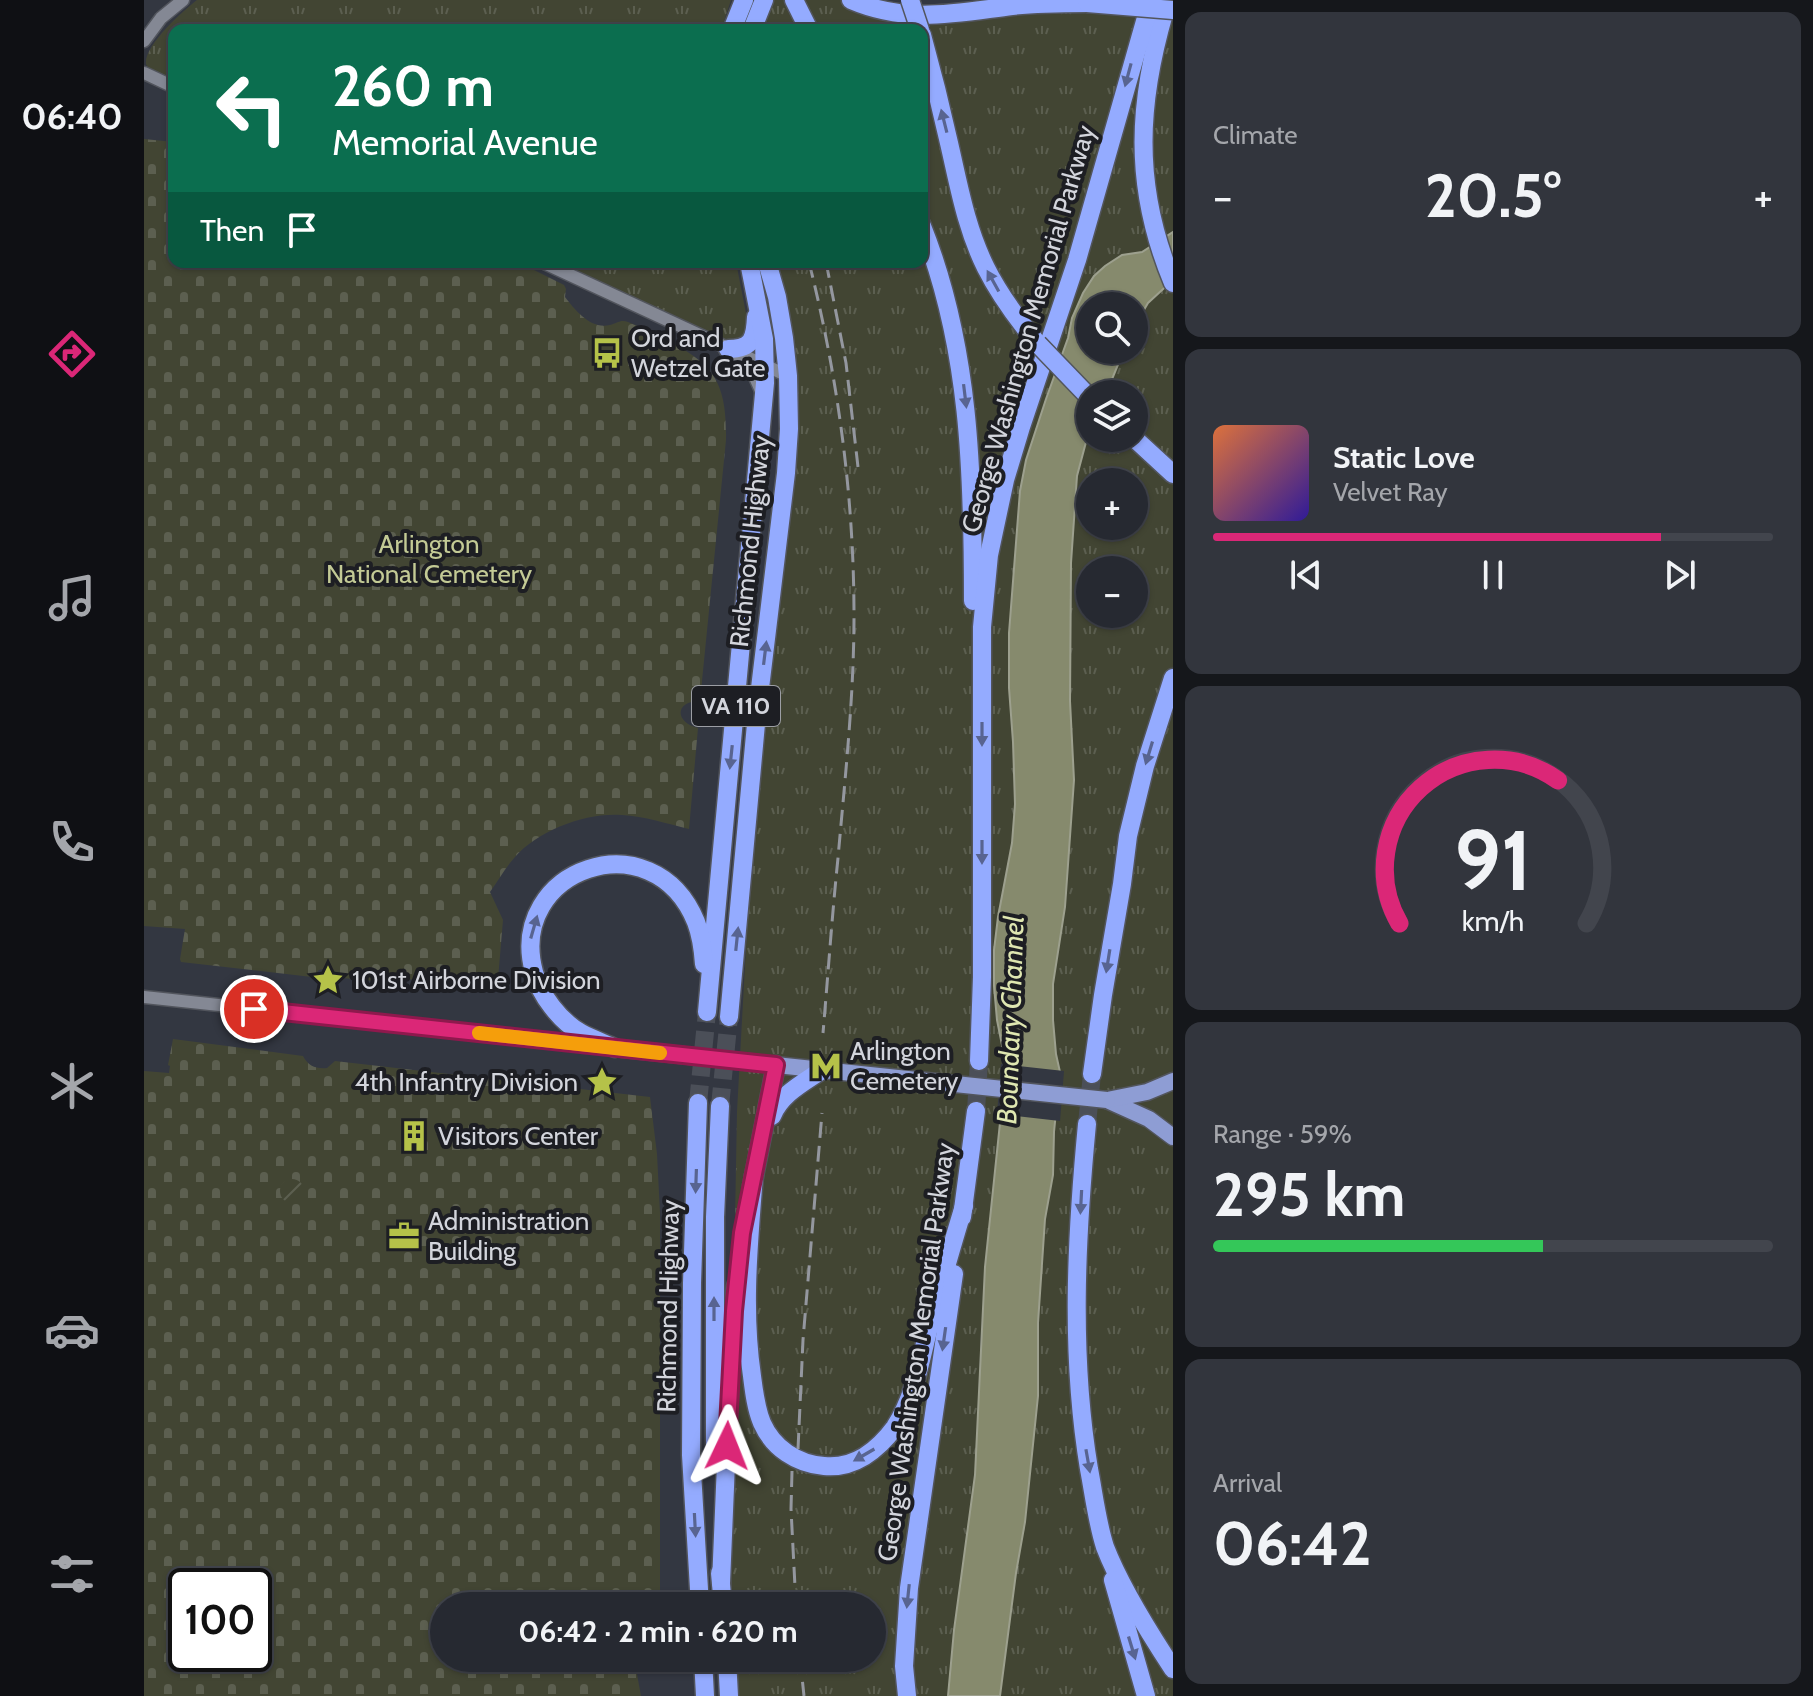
<!DOCTYPE html>
<meta charset="utf-8">
<style>
body{margin:0;font-family:Cabin,sans-serif;background:#32353d;color:#f1f3f6;height:100vh;display:flex;flex-direction:column;font-size:30px;white-space:nowrap}
*{box-sizing:border-box;margin:0}
p{font-size:26px;color:#a4a6ab}
.icon{flex:none;width:44px;height:44px;fill:none;stroke:currentColor;stroke-width:2;stroke-linecap:round;stroke-linejoin:round}
.map{position:relative;flex:1;overflow:hidden}
.panel{display:flex;flex-direction:column;gap:12px;padding:12px;background:#15171b;width:640px}
.panel>*{flex:none}
.hud{position:absolute;left:24px;top:24px;width:760px;height:244px;border-radius:16px;box-shadow:0 2px 6px #0004,0 0 0 2px #42454d;background:#0b6e4f;color:#fff;overflow:hidden}
.buttons{position:absolute;left:932px;top:292px;display:grid;gap:16px}
.buttons a{display:grid;place-items:center;width:72px;height:72px;border-radius:50%;background:#262931;box-shadow:0 2px 6px #0004,0 0 0 2px #42454d;font-size:40px}
.speed{position:absolute;left:24px;top:1568px;display:flex;gap:16px;font-size:40px;font-weight:700;text-align:center}
.speed>*{display:grid;place-content:center;width:104px;height:104px;border-radius:50%;background:#262931;box-shadow:0 2px 6px #0004,0 0 0 2px #42454d;line-height:1}
.speed .limit{border:4px solid #111;border-radius:12px;background:#fff;color:#111}
.pin{position:absolute;display:grid;place-items:center;width:68px;height:68px;color:#fff;margin:-34px;border:4px solid #fff;border-radius:50%;box-shadow:0 2px 8px #0007}
.me{position:absolute;width:88px;margin:-44px;rotate:2deg;stroke-linejoin:round;filter:drop-shadow(0 0 6px #0008)}
.turn{display:flex;align-items:center;gap:28px;height:168px;padding:0 32px;font-size:36px}
.turn .icon{width:104px;height:104px;stroke-width:2.5}
.turn b{display:block;font-size:56px;line-height:68px}
.then{display:flex;align-items:center;height:76px;padding:0 32px;background:#0003;gap:16px;font-size:30px}
.big{font-size:60px;font-weight:700;line-height:1.1}
.panel .tile{flex:1;display:flex;flex-direction:column;justify-content:center;gap:12px;min-width:0;padding:0 28px;border-radius:16px;background:#32353d}
.panel .dial{align-items:center;gap:0}
.dial svg{height:208px;overflow:visible;fill:none;stroke:#42454d;stroke-width:7;stroke-linecap:round;text-anchor:middle}
.dial text{fill:#f1f3f6;stroke:none}
.song{display:flex;align-items:center;gap:24px}
.cover{width:96px;height:96px;border-radius:12px;background:linear-gradient(135deg,hsl(20 70% 55%),hsl(250 70% 35%))}
.played{height:8px;border-radius:4px;background:linear-gradient(90deg,#db2777 80%,#42454d 80%)}
.keys{display:flex;justify-content:space-around;direction:ltr}
.heat{display:flex;justify-content:space-between;align-items:center;font-size:44px;direction:ltr}
.charge{height:12px;border-radius:6px;background:linear-gradient(90deg,#34c759 59%,#42454d 0)}
.trip{position:absolute;left:286px;top:1592px;width:456px;height:80px;border-radius:40px;background:#262931;box-shadow:0 2px 6px #0004,0 0 0 2px #42454d;font-weight:700;line-height:80px;text-align:center}
main{display:flex;flex:1;min-height:0}
.dock{display:flex;flex-direction:column;width:144px;justify-content:space-around;align-items:center;background:#0f1014;color:#a4a6ab}
.dock .icon{width:56px;height:56px}
.dock .on{color:#db2777}
.dock b{font-size:36px;color:#f1f3f6}
.map>svg:first-child{display:block}
</style>
<main>
<nav class="dock">
<b>06:40</b>
<svg class="icon on" aria-label="directions" viewBox="0 0 24 24"><path d="M12 3l9 9-9 9-9-9zM9 14v-3h6M13 9l2 2-2 2"/></svg>
<svg class="icon" aria-label="music" viewBox="0 0 24 24"><path d="M9 18V5l10-2v13"/><circle cx="6" cy="18" r="3"/><circle cx="16" cy="16" r="3"/></svg>
<svg class="icon" aria-label="phone" viewBox="0 0 24 24"><path d="M5 4h4l2 5-3 2q2 4 5 5l2-3 5 2v4C11 20 4 13 5 4z"/></svg>
<svg class="icon" aria-label="climate" viewBox="0 0 24 24"><path d="M12 3v18M4 7l16 10M4 17L20 7"/></svg>
<svg class="icon" aria-label="car" viewBox="0 0 24 24"><path d="M5 17H2v-5l4-1 3-4h7l3 4 3 1v5h-3M9 17h6M6 11h13"/><circle cx="7" cy="17" r="2"/><circle cx="17" cy="17" r="2"/></svg>
<svg class="icon" aria-label="filters" viewBox="0 0 24 24"><path d="M4 7h16M4 17h16"/><circle cx="9" cy="7" r="2"/><circle cx="15" cy="17" r="2"/></svg>
</nav>
<div class="map">
<svg width="1029" height="1696" viewBox="0 0 1029 1696">
<defs>
<pattern id="cemetery-stones" width="16" height="16" patternUnits="userSpaceOnUse" patternTransform="scale(2)"><rect width="16" height="16" fill="#424533"/><path d="M2 7V4a2 2 0 0 1 4 0v3zM10 15v-3a2 2 0 0 1 4 0v3z" fill="#5c5f50"/></pattern>
<pattern id="park-tufts" width="24" height="20" patternUnits="userSpaceOnUse" patternTransform="scale(2)"><rect width="24" height="20" fill="#424533"/><path d="M3 7l-1-3M5 7V3M7 7l1-3M15 17l-1-3M17 17v-4M19 17l1-3" fill="none" stroke="#5c5f50"/></pattern>
<pattern id="garden-furrows" width="10" height="10" patternUnits="userSpaceOnUse" patternTransform="scale(2)"><rect width="10" height="10" fill="#424533"/><path d="M-1 1l2-2M0 10L10 0M9 11l2-2" fill="none" stroke="#5c5f50"/></pattern>
</defs>
<rect width="100%" height="100%" fill="#333741"/>
<g fill="url(#cemetery-stones)" fill-rule="evenodd">
<path d="M0 139 30 142V262H374L420 285 422 289 421 297C431 310 447 330 466 325 473 323 477 319 484 322 495 326 507 333 518 338 570 363 583 382 582 440L556 701C531 701 530 722 554 728L545 829C524 824 500 816 478 815 443 812 394 830 371 857 361 868 354 881 346 892L359 920 353 991 286 987V981L261 979 260 984 199 978 190 971 183 968 175 970 168 977 37 962 36 959 41 929 0 926Z"/>
<path d="M29 1039 159 1056C164 1066 172 1069 183 1068L191 1061 506 1097 513 1154 516 1213V1591L506 1606H300V1658H490L497 1696H0V1071L25 1073 26 1066 24 1065ZM42 1586H110V1654H42Z"/>
</g>
<g fill="url(#park-tufts)" fill-rule="evenodd">
<path d="M53 0H587L577 30H30V81C22 77 6 73 2 64 0 45 40 10 53 0Z"/>
<path d="M620 0H707L723 6 864 7 1029 14V231L998 264 946 306 874 864 862 1065 837 1330 831 1475 810 1630 804 1696H587L583 1658H728V1606H584L593 1112 616 692 645 429 623 262H778V30H608Z"/>
<path d="M415 262H592L604 324 602 336 586 343Z"/>
<path d="M1029 280V1696H856L872 1573 881 1522 893 1396 894 1323 901 1218 909 1175 910 1132 916 1072 912 1054 909 1020V984L921 907 930 780 926 701 927 563 933 476 946 427V438H990V394H962L980 350H990V327L1004 303ZM946 482H990V526H946ZM946 570H990V614H946Z"/>
</g>
<circle fill="url(#garden-furrows)" cx="148" cy="1191" r="12"/>
<path fill="#868a6d" stroke="#9da08e" stroke-width="2" d="M1029 232V280L1004 303 990 327V306H946V350H980L962 394H946V427L933 476 927 563 926 701 930 780 921 907 909 984V1020L912 1054 916 1072 910 1132 909 1175 901 1219 894 1323V1396L881 1522 872 1573 856 1696H804L810 1630 831 1475 841 1267 862 1065 853 1020 850 986V950L854 917 868 843 871 804 869 742 865 688V633L876 491 882 460 902 399 924 338 928 318 939 293 950 276 961 266 978 255 998 252Z"/>
<path fill="#333741" d="M857 1064 920 1071 916 1121 853 1114Z"/>
<g fill="none" stroke-linecap="round" stroke-linejoin="round">
<g stroke="#4b4f58" stroke-width="18" stroke-dasharray="18 9" stroke-linecap="butt">
<path d="M554 1103 563 1012"/>
<path d="M576 1106 585 1017"/>
<path d="M832 1111 835 1061"/>
<path d="M943 1124 948 1074"/>
</g>
<defs>
<g id="minor">
<path d="M0 41 17 18 39 0"/>
<path d="M0 73 30 87"/>
<path d="M398 262 644 376"/>
<path d="M592 357 610 375 618 393"/>
<path d="M0 997 456 1046"/>
</g>
<g id="major">
<path d="M471 1048 792 1082"/>
<path d="M963 1100 1005 1119 1029 1137"/>
<path d="M963 1100 1003 1092 1029 1081"/>
</g>
<g id="highway">
<path d="M650 0 665 30"/>
<path d="M707 0C763 24 811 13 868 6 893 3 918 3 943 3"/>
<path d="M1024 0C993 100 988 185 1029 283"/>
<path d="M588 30 600 0"/>
<path d="M608 30 620 0"/>
<path d="M778 35C788 71 797 107 805 143 815 186 822 228 842 268 856 296 874 320 894 344"/>
<path d="M778 226C826 346 829 474 829 601"/>
<path d="M584 349C608 349 611 339 612 317"/>
<path d="M990 438 1029 474"/>
<path d="M563 1012 621 383 620 339 605 262"/>
<path d="M585 1017 613 713 642 473 645 429 644 376 640 338 633 297 623 262"/>
<path d="M471 1048C460 1043 448 1039 437 1033 416 1021 396 995 390 972 362 869 509 817 552 922 557 935 559 950 560 964"/>
<path d="M835 1061 838 977V627L845 555 861 480 877 427 933 260 1007 0"/>
<path d="M948 1074 959 995 978 884 984 836 1001 766 1029 678"/>
<path d="M554 1103 548 1283 547 1455 556 1606"/>
<path d="M628 1116C637 1094 659 1083 678 1070"/>
<path d="M943 1124C932 1239 926 1355 945 1469 950 1495 953 1522 961 1547 976 1586 1006 1634 1029 1669"/>
<path d="M610 1175C605 1242 598 1309 608 1376 610 1392 612 1409 618 1423 629 1448 653 1464 680 1466 710 1469 734 1450 751 1427 771 1396 777 1358 786 1323 797 1284 808 1245 820 1206"/>
<path d="M608 1186 632 1065"/>
<path d="M818 1217 832 1111"/>
<path d="M571 1451V1217L576 1106"/>
<path d="M576 1573 579 1606"/>
<path d="M969 1580 1002 1696"/>
<path d="M577 1583 586 1368 592 1286"/>
<path d="M559 1658 561 1696"/>
<path d="M583 1658 585 1696"/>
<path d="M763 1696 760 1666 765 1588 810 1274"/>
</g>
</defs>
<use href="#minor" stroke="#52555d" stroke-width="15"/>
<use href="#major" stroke="#52555d" stroke-width="19"/>
<use href="#highway" stroke="#52555d" stroke-width="21"/>
<use href="#minor" stroke="#848894" stroke-width="12"/>
<use href="#major" stroke="#8e9dd4" stroke-width="16"/>
<use href="#highway" stroke="#94abff" stroke-width="18"/>
<g stroke="#94979f" stroke-width="3" stroke-dasharray="16 8" stroke-linecap="butt">
<path d="M665 262C694 378 710 496 710 616 710 697 701 778 694 858 688 916 684 975 679 1033"/>
<path d="M682 262 702 363 714 467"/>
<path d="M654 1449 659 1340 678 1113"/>
<path d="M648 1471 647 1509 652 1606"/>
<path d="M656 1658 660 1696"/>
</g>
<defs>
<path id="major-bridge" d="M792 1082 963 1100"/>
<g id="highway-bridge">
<path d="M766 0 776 30"/>
<path d="M943 3 1029 10"/>
<path d="M894 344 946 398"/>
</g>
</defs>
<use href="#major-bridge" stroke="#52555d" stroke-width="19" stroke-linecap="butt"/>
<use href="#highway-bridge" stroke="#52555d" stroke-width="21" stroke-linecap="butt"/>
<use href="#major-bridge" stroke="#8e9dd4" stroke-width="16"/>
<use href="#highway-bridge" stroke="#94abff" stroke-width="18"/>
</g>
<defs><path id="oneway-solid" d="M-6-.8H1V-3.2L6.5 0L1 3.2V.8H-6Z" transform="scale(2)"/></defs>
<g fill="#586491">
<use href="#oneway-solid" transform="translate(984 75) rotate(105)"/>
<use href="#oneway-solid" transform="translate(800 121) rotate(-104)"/>
<use href="#oneway-solid" transform="translate(849 281) rotate(-119)"/>
<use href="#oneway-solid" transform="translate(821 396) rotate(83)"/>
<use href="#oneway-solid" transform="translate(621 653) rotate(-83)"/>
<use href="#oneway-solid" transform="translate(838 734) rotate(90)"/>
<use href="#oneway-solid" transform="translate(1005 753) rotate(107)"/>
<use href="#oneway-solid" transform="translate(587 757) rotate(96)"/>
<use href="#oneway-solid" transform="translate(838 852) rotate(90)"/>
<use href="#oneway-solid" transform="translate(390 927) rotate(-74)"/>
<use href="#oneway-solid" transform="translate(593 939) rotate(-84)"/>
<use href="#oneway-solid" transform="translate(964 961) rotate(99)"/>
<use href="#oneway-solid" transform="translate(552 1181) rotate(92)"/>
<use href="#oneway-solid" transform="translate(937 1202) rotate(93)"/>
<use href="#oneway-solid" transform="translate(570 1309) rotate(-90)"/>
<use href="#oneway-solid" transform="translate(800 1339) rotate(98)"/>
<use href="#oneway-solid" transform="translate(720 1455) rotate(150)"/>
<use href="#oneway-solid" transform="translate(944 1461) rotate(80)"/>
<use href="#oneway-solid" transform="translate(551 1525) rotate(87)"/>
<use href="#oneway-solid" transform="translate(764 1596) rotate(96)"/>
<use href="#oneway-solid" transform="translate(988 1648) rotate(73)"/>
</g>
<g fill="none" stroke-linecap="round" stroke-linejoin="round">
<defs>
<path id="route" d="M110 1009 632 1065 598 1233 590 1311 583 1446"/>
</defs>
<use href="#route" stroke="#8e194d" stroke-width="20"/>
<use href="#route" stroke="#db2777" stroke-width="14"/>
<path stroke="#f59e0b" stroke-width="14" d="M335 1033 516 1053"/>
</g>
<defs>
<symbol id="bus-bare" viewBox="-9 -9 18 18"><path d="M-5-6H5V4H4V6H2V4H-2V6H-4V4H-5ZM-3.5-4V0h7V-4ZM-3.5 1.2v1.5H-2V1.2ZM2 1.2v1.5H3.5V1.2Z" fill="#b5c249" stroke="#1d1e23" stroke-width="2.5" paint-order="stroke"/></symbol>
<symbol id="sight-bare" viewBox="-9 -9 18 18"><path d="M0-6L1.8-2.2L6-1.7L2.9 1.2L3.7 5.4L0 3.3L-3.7 5.4L-2.9 1.2L-6-1.7L-1.8-2.2Z" fill="#b5c249" stroke="#1d1e23" stroke-width="2.5" paint-order="stroke"/></symbol>
<symbol id="metro-bare" viewBox="-9 -9 18 18"><path d="M-5.5 5V-5H-3L0 0L3-5H5.5V5H3V-.5L0 4L-3-.5V5Z" fill="#b5c249" stroke="#1d1e23" stroke-width="2.5" paint-order="stroke"/></symbol>
<symbol id="building-bare" viewBox="-9 -9 18 18"><path d="M-4-6H4V6H1V3H-1V6H-4ZM-2.5-4.3h1.7v1.8h-1.7ZM.8-4.3h1.7v1.8H.8ZM-2.5-1h1.7V.8h-1.7ZM.8-1h1.7V.8H.8Z" fill="#b5c249" stroke="#1d1e23" stroke-width="2.5" paint-order="stroke"/></symbol>
<symbol id="office-bare" viewBox="-9 -9 18 18"><path d="M-6-3h4V-5.5h4V-3h4V5H-6ZM-1-4.5V-3h2v-1.5ZM-6 0V1H6V0Z" fill="#b5c249" stroke="#1d1e23" stroke-width="2.5" paint-order="stroke"/></symbol>
</defs>
<g fill-rule="evenodd">
<use href="#bus-bare" x="441" y="331" width="44" height="44"/>
<use href="#sight-bare" x="162" y="958" width="44" height="44"/>
<use href="#metro-bare" x="660" y="1044" width="44" height="44"/>
<use href="#sight-bare" x="436" y="1060" width="44" height="44"/>
<use href="#building-bare" x="248" y="1114" width="44" height="44"/>
<use href="#office-bare" x="238" y="1214" width="44" height="44"/>
</g>
<g text-anchor="middle" stroke-width="8" stroke-linejoin="round" paint-order="stroke">
<rect fill="#1d1e23" stroke="#9c9ea4" stroke-width="2" x="548" y="686" width="88" height="40" rx="6"/>
<g font-size="24" font-weight="bold" fill="#d3d5dc">
<text x="592" y="714">VA 110</text>
</g>
<g font-size="26" fill="#d3d5dc" stroke="#1d1e23">
<text transform="translate(884 329) rotate(-74)" y="9">George Washington Memorial Parkway</text>
<text transform="translate(606 541) rotate(-84)" y="9">Richmond Highway</text>
<text transform="translate(524 1306) rotate(-89)" y="9">Richmond Highway</text>
<text transform="translate(772 1352) rotate(-82)" y="9">George Washington Memorial Parkway</text>
</g>
<g font-size="26" fill="#d3d5dc" stroke="#1d1e23" text-anchor="start">
<text x="487" y="347">Ord and<tspan x="487" dy="30">Wetzel Gate</tspan></text>
<text x="208" y="989">101st Airborne Division</text>
<text x="706" y="1060">Arlington<tspan x="706" dy="30">Cemetery</tspan></text>
<text x="434" y="1091" text-anchor="end">4th Infantry Division</text>
<text x="294" y="1145">Visitors Center</text>
<text x="284" y="1230">Administration<tspan x="284" dy="30">Building</tspan></text>
</g>
<g font-size="26" fill="#c3ca95" stroke="#1d1e23">
<text x="285" y="553">Arlington<tspan x="285" dy="30">National Cemetery</tspan></text>
</g>
<g font-size="28" font-style="italic" fill="#dfe7b1" stroke="#1d1e23">
<text transform="translate(866 1020) rotate(-88)" y="10">Boundary Channel</text>
</g>
</g>
</svg>
<div class="buttons">
<a><svg class="icon" aria-label="search" viewBox="0 0 24 24"><circle cx="10" cy="10" r="6"/><path d="M15 15l6 6"/></svg></a>
<a><svg class="icon" aria-label="layers" viewBox="0 0 24 24"><path d="M12 4l9 5-9 5-9-5zM3 14l9 5 9-5"/></svg></a>
<a>+</a>
<a>−</a>
</div>
<div class="speed"><div class="limit">100</div></div>
<div class="pin" style="left:110px;top:1009px;background:#d93025"><svg class="icon" aria-label="arrive" viewBox="0 0 24 24"><path d="M6 21V4h12l-3 4 3 4H6"/></svg></div>
<svg class="me" style="left:583px;top:1446px" viewBox="-20 -20 40 40"><path d="M0-17L14 15 0 8-14 15z" fill="#db2777" stroke="#fff" stroke-width="4"/></svg>
<div class="trip">06:42 · 2 min · 620 m</div>
<div class="hud">
<div class="turn"><svg class="icon" aria-label="left" viewBox="0 0 24 24"><path d="M17 20v-9H6M10 6l-5 5 5 5"/></svg><div><b>260 m</b>Memorial Avenue</div></div>
<div class="then">Then<svg class="icon" aria-label="arrive" viewBox="0 0 24 24"><path d="M6 21V4h12l-3 4 3 4H6"/></svg></div>
</div>
</div>
<section class="panel">
<div class="tile"><p>Climate</p>
<div class="heat"><a>−</a><b class="big">20.5°</b><a>+</a></div>
</div>
<div class="tile">
<div class="song"><i class="cover"></i><div><b>Static Love</b><p>Velvet Ray</p></div></div>
<div class="played"></div>
<div class="keys"><svg class="icon" aria-label="previous" viewBox="0 0 24 24"><path d="M18 5L8 12l10 7zM5 5v14"/></svg><svg class="icon" aria-label="pause" viewBox="0 0 24 24"><path d="M8 5v14M16 5v14"/></svg><svg class="icon" aria-label="next" viewBox="0 0 24 24"><path d="M6 5l10 7-10 7zM19 5v14"/></svg></div>
</div>
<div class="tile dial"><svg viewBox="0 0 100 80">
<path d="M14 69A42 42 0 1 1 86 69"/>
<path d="M14 69A42 42 0 0 1 75 14" stroke="#db2777"/>
<text x="50" y="56" font-size="32" font-weight="700">91</text>
<text x="50" y="72" font-size="11">km/h</text>
</svg></div>
<div class="tile"><p>Range · 59%</p><b class="big">295 km</b><div class="charge"></div></div>
<div class="tile"><p>Arrival</p><b class="big">06:42</b></div>
</section>
</main>
